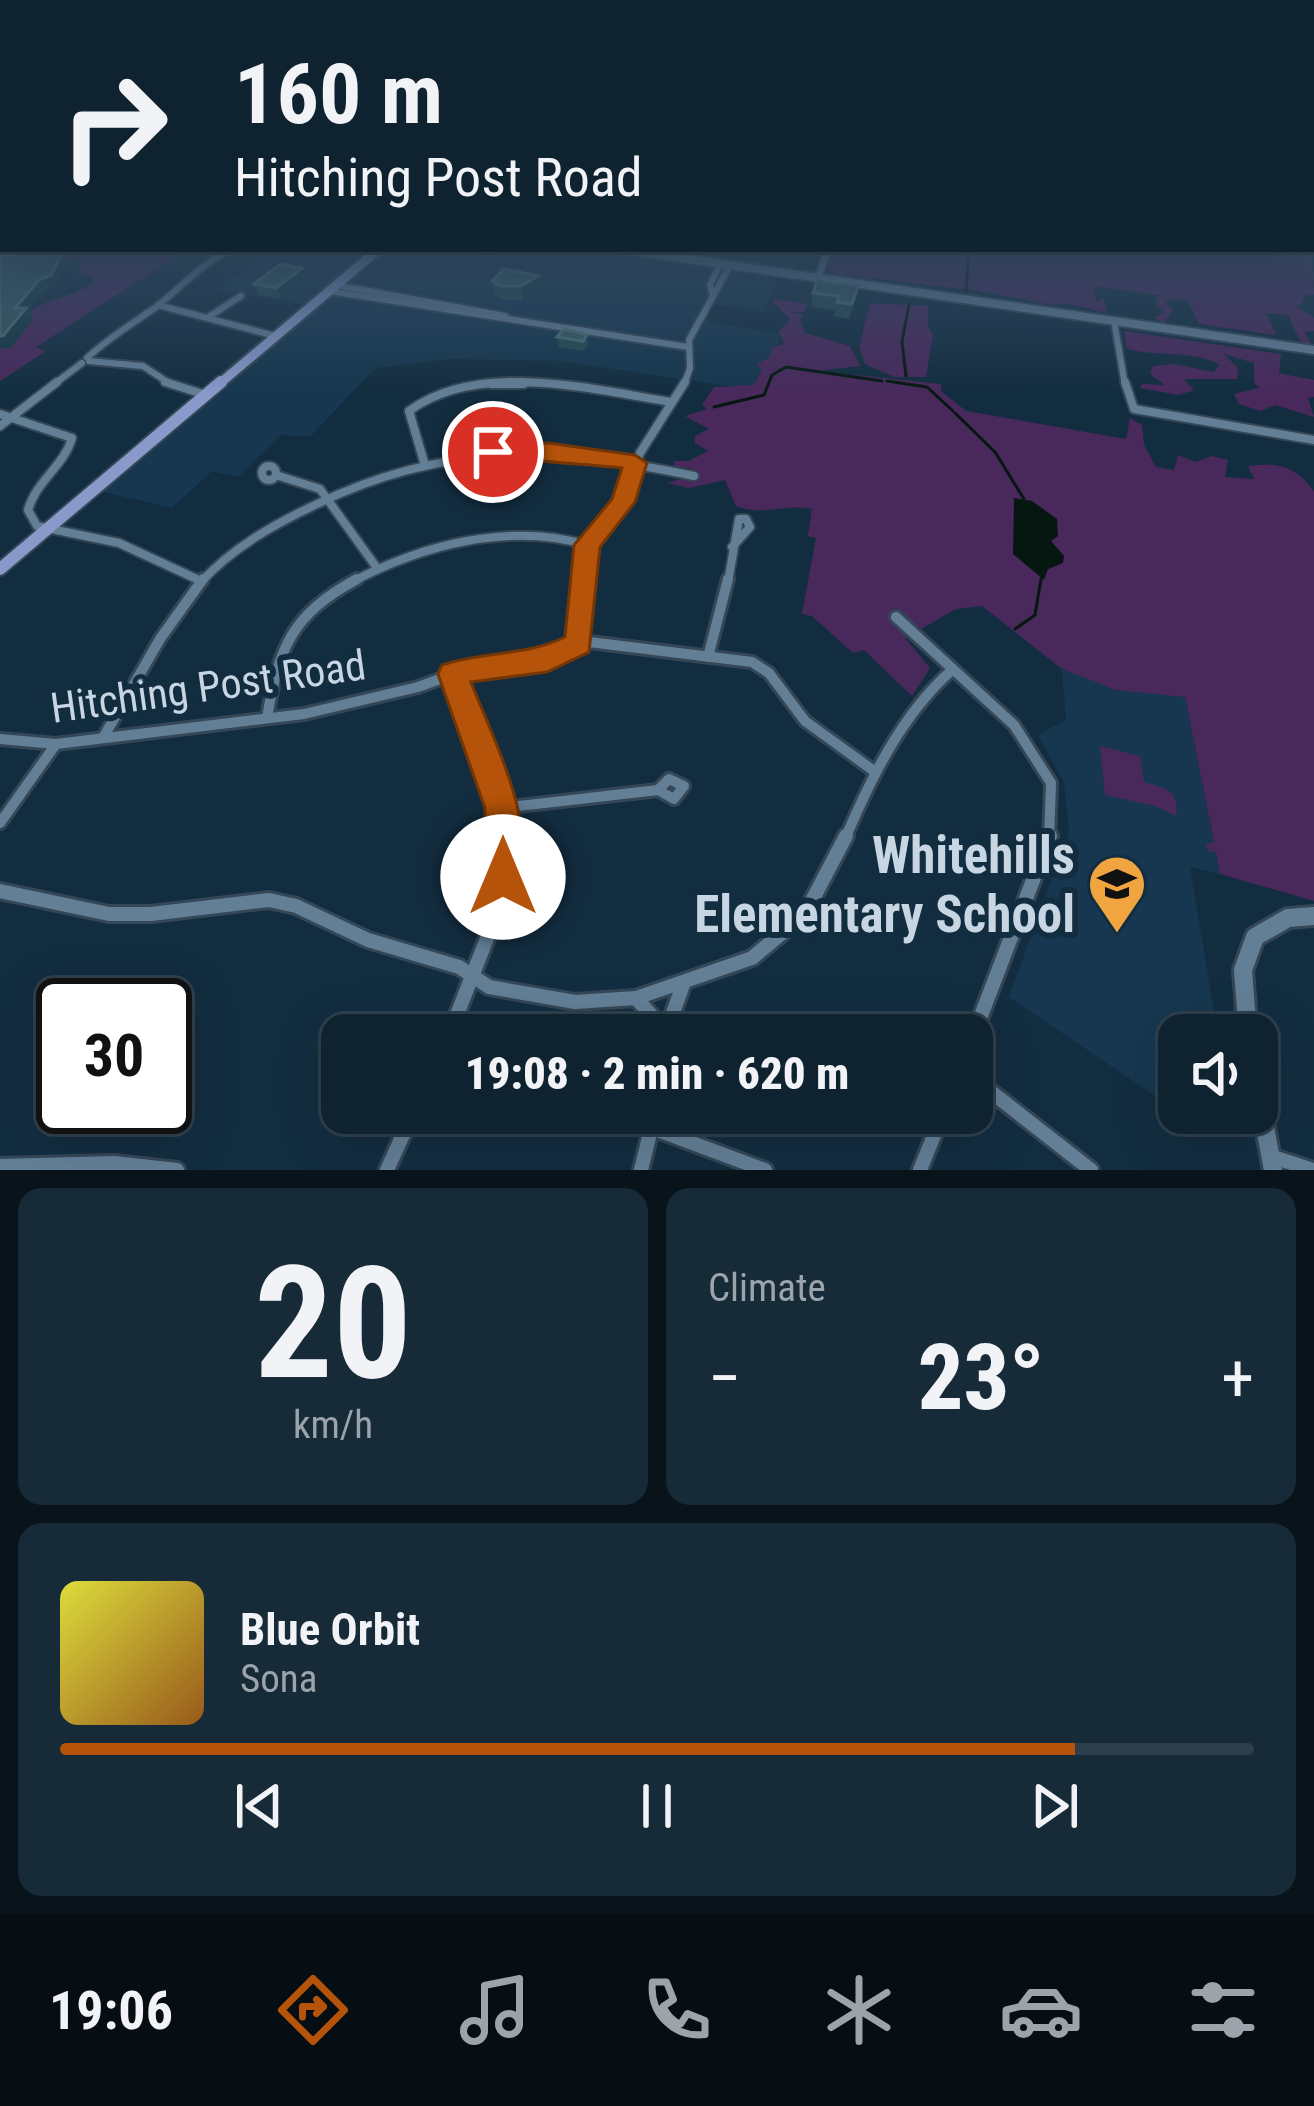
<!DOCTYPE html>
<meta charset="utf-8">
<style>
body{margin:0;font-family:"Roboto Condensed",sans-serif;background:#172a38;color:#f1f3f6;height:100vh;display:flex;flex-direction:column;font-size:45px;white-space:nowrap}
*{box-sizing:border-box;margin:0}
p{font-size:39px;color:#9ba4ab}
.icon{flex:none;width:66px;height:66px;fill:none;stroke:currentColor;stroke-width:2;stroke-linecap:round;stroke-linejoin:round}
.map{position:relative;height:1170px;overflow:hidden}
.sheet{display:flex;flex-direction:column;gap:18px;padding:18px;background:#08131a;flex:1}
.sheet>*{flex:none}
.top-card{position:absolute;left:0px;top:0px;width:1314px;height:252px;box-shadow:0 12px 48px #0002,0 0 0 3px #2e3f4c;background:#0e2230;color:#f1f3f6;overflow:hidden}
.controls{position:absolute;left:1158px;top:1014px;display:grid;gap:24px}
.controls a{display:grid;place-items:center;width:120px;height:120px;border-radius:24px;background:#0e2230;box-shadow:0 12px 48px #0002,0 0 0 3px #2e3f4c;font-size:60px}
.speed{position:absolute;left:36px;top:978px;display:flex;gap:24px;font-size:60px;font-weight:700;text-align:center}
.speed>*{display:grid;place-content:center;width:156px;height:156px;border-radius:50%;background:#0e2230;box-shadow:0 12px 48px #0002,0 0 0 3px #2e3f4c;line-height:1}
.speed .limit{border:6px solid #111;border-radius:18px;background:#fff;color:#111}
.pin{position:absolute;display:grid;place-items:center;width:102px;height:102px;color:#fff;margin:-51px;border:6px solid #fff;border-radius:50%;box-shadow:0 3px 12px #0007}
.me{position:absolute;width:132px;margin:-66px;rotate:0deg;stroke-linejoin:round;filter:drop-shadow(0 0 9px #0008)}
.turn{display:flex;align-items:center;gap:42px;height:252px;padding:0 36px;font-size:54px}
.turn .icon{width:156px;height:156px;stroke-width:2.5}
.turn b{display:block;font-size:84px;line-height:102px}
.big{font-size:90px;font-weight:800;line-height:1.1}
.sheet .widget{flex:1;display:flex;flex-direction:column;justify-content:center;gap:18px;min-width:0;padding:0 42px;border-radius:24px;background:#172a38}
.sheet .dial{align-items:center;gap:0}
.dial b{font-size:156px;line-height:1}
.song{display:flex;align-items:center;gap:36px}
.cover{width:144px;height:144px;border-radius:18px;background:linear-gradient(135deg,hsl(60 70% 55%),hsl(30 70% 35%))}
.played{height:12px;border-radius:6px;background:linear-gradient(90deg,#b45309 85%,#2e3f4c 85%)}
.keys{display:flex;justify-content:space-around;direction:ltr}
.heat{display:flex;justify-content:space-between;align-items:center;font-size:66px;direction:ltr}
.sheet .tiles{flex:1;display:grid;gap:18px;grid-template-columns:1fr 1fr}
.widget:last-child{grid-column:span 2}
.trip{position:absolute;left:321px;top:1014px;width:672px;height:120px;border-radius:24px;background:#0e2230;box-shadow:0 12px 48px #0002,0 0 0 3px #2e3f4c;font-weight:800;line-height:120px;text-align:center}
.tab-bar{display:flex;height:192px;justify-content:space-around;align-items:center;background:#060e13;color:#9ba4ab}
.tab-bar .icon{width:84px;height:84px}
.tab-bar .current{color:#b45309}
.tab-bar b{font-size:54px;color:#f1f3f6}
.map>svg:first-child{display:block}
</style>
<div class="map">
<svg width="1314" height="1170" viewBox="0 0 1314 1170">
<rect width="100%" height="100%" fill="#132d40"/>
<g fill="#16374f">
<path d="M273 249H603L779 275 764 312 712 304 704 321 781 334 761 391 561 361 450 359 375 368 310 437 281 435 238 477 212 471 172 508 91 489 306 305 216 290Z"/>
<path d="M1062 669 1185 697 1220 874 1190 867 1218 1035H1179V1112L1009 997 1069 831 1064 783 1038 735 1066 720Z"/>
</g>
<g fill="#49295c">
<path d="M1311 232 1314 295 1306 294 1302 304 1296 306 1314 318V331L1304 332 1314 347 1301 343 1288 315 1266 313 1276 335 1199 324 1187 299 1165 301 1173 310 1165 323 1154 318 1163 312 1155 304 1159 295 1093 286 1096 302 1104 299 1107 313 1069 304 1052 305 980 291 835 274 826 268 830 249H1311Z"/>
<path d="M188 249 36 347 46 351 0 381V348L11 347 33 320 24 317C42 297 74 299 93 282L91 275 77 272 83 263 79 258 5 256 10 250Z"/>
<path d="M778 299 808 304 804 312H790L804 315 800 320 805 333 850 346 860 366 817 371 941 384V391L966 411 1126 439 1130 418 1142 425 1144 445 1156 467 1174 470 1178 455 1195 462 1212 456 1228 460 1225 477 1254 479 1248 466C1279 462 1295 466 1314 491V901L1220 874 1216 852H1210L1205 845 1214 842 1185 697 1116 690 1062 669 982 606 956 609 905 638 930 668 912 696 864 650 853 653 812 616 802 614 816 538 808 536 812 509C781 503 766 517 736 506L725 480 689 488 667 483 689 477 692 468 674 469V461H689L708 451 695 443V436L709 429 685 416 707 409 702 405 714 387 754 385 762 370 757 364 770 357 772 347 784 344 779 331 790 319 771 300Z"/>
<path d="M870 303 928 306V327L933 335 926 377H894L865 364 859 347Z"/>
<path d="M1124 331 1281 354 1279 373 1314 380V397L1308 398 1314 417 1275 405 1261 411 1239 404 1234 394 1259 388 1254 382V363L1224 354 1238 368 1237 379H1184L1194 390 1179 395 1140 388 1142 384 1165 385 1150 374 1153 366 1175 364 1213 372 1220 365C1195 350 1157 357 1127 349Z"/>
<path d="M1100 746 1140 756 1144 782C1165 788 1180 790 1176 816L1155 806 1105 795Z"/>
</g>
<path fill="#061712" d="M1014 498 1032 501 1057 519 1058 536 1051 541 1064 556 1063 563 1048 569 1044 580 1013 554Z"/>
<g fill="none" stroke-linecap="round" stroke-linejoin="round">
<g stroke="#061712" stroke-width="3">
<path d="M966 292 969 249"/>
<path d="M906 376 902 342 909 304"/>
<path d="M887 381 927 387 953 411"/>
<path d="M714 407 764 395 772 375 786 367 882 381"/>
<path d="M955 413 995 452 1024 499"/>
<path d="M1015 629 1035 615 1041 579"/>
</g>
<defs>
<g id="minor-far3">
<path d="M818 278 828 249"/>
<path d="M336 285 505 316"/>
<path d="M329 291 688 347"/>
<path d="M712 292 710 285 720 264"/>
<path d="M158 305 275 336"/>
<path d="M210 316 241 296"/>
<path d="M1114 321 1125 385"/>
<path d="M87 358C108 338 132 324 156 307 185 284 196 268 231 249"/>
<path d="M89 361 143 366 172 385"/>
<path d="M53 385 82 363"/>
<path d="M491 385H524"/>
<path d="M684 385 690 368 689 340 730 265"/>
</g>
<g id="minor-far2">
<path d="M165 382 206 395"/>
<path d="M1125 382 1134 409 1314 440"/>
<path d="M0 414 72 438C64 466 36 481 28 510L37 526 119 543 201 581"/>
<path d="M0 426 57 382"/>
<path d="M424 462 409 411C478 360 592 389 671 402"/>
<circle cx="269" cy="473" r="7"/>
<path d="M276 475 320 489 377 568"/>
<path d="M201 582C232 548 273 525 315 505 446 441 555 447 694 476"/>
<path d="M352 582C422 545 509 522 587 545"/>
<path d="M584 582 587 545 623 502 640 453 685 382"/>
<path d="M728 582 739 519H746L750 527 732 547"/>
</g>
<g id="minor-far1">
<path d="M896 617 1014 725 1051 783 1049 839"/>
<path d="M578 644 584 579"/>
<path d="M708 657 728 579"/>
<path d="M453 674 493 771 505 839"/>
<path d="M267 718C279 647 291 615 357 579"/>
<path d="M103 738 160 639 203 579"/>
<path d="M0 739 56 744 304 714 418 687 470 668 547 660 589 642 752 662 769 673 805 721 874 771"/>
<path d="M669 779 684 786 674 799 658 790Z"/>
<path d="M502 808 658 790"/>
<path d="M0 823 56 744"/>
<path d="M845 839C871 778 902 714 952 670"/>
</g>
<g id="minor">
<path d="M0 891 109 914H151L269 900 296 906 368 940 459 967 489 987 575 1002 636 998 752 958 805 914 846 836"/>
<path d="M636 998 666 1032"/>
<path d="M449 1035 493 923 505 836"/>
<path d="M665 1035 683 985"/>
<path d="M972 1039 1050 836"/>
<path d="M972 1077 1091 1170"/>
<path d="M652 1128 765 1170"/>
<path d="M1270 1156 1313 1170"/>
<path d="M0 1166 114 1163 177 1170"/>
<path d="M387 1170 413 1113"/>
<path d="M641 1170 655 1113"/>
<path d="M920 1170 943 1113"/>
</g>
<path id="secondary-far1" d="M619 249 1314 350"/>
<g id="secondary">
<path d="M1248 1035 1243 970 1255 937 1288 918 1314 916"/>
<path d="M1257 1085 1273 1170"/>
</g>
<path id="primary-far1" d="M218 385 379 249"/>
<path id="primary" d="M0 569 221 382"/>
</defs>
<use href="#minor-far3" stroke="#344757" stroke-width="10"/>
<use href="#minor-far2" stroke="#344757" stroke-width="12"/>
<use href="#minor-far1" stroke="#344757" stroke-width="16"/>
<use href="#minor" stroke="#344757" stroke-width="20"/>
<use href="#secondary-far1" stroke="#344757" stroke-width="12"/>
<use href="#secondary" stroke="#344757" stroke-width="24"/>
<use href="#primary-far1" stroke="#344757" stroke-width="14"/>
<use href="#primary" stroke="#344757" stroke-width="16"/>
<use href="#minor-far3" stroke="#637f96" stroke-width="6"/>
<use href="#minor-far2" stroke="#637f96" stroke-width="8"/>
<use href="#minor-far1" stroke="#637f96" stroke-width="10"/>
<use href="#minor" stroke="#637f96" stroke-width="14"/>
<use href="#secondary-far1" stroke="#637f96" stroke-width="8"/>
<use href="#secondary" stroke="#637f96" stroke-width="18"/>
<use href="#primary-far1" stroke="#8899ca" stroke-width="9"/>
<use href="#primary" stroke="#8899ca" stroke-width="12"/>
</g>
<g fill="#234b52">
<path d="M501 249 493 256 473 255 472 252Z"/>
<path d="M538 276 540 290 523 300H505L495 295 492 281Z"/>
<path d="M306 278 281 298 259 295 254 284Z"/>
<path d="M813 293 855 300 849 319 834 316 836 311 811 307Z"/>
<path d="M587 335 588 346 584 351 558 347 557 337Z"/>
</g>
<g fill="#153944">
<path d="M62 253 68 264 57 285 46 290 29 312 34 318 11 347 0 348V336L15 308Z"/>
<path d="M302 268 306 278 281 298 276 288Z"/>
<path d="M538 276 540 290 523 300 521 286Z"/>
</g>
<g fill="#355a61" stroke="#4c6e76" stroke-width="3">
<path d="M477 249H497L492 253 472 252Z"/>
<path d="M62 253 51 275 39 280 15 308H26L3 336H0V255Z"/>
<path d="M280 264 302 268 276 288 254 284Z"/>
<path d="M504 269 538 276 521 286H502L492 281Z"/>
<path d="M817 281 858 286 852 304 837 302 839 296 813 293Z"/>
<path d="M564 329 587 335 583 341 557 337Z"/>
</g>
<linearGradient id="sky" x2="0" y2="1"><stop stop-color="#0a1923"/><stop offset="0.59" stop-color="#334c64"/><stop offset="1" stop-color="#334c64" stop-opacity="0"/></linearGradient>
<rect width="1314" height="395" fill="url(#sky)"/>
<path fill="#b45309" stroke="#753606" stroke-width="3" d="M548 443 635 455 647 463 635 502 600 547 589 652 547 672 471 682C493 740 541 828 516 890L503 895 490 890 485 877V808L438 674 442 665C483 651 527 656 565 637L574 545 612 499 622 468C599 465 490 459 482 452L493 444Z"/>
<defs>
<symbol id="school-pin" viewBox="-11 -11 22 30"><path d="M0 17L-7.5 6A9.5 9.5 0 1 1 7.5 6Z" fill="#f1a540" stroke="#132d40"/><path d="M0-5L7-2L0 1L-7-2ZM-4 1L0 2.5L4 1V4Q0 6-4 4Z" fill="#111"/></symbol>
</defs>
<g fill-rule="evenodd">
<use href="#school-pin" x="1084" y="851" width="66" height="90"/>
</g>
<g text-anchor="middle" stroke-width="12" stroke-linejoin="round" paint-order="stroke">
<g font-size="42" fill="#c7d6e2" stroke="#132d40">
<text transform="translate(208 686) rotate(-8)" y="15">Hitching Post Road</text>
</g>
<g font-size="51" font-weight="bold" fill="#c7d6e2" stroke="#132d40" text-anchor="end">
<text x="1075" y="873">Whitehills<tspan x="1075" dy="59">Elementary School</tspan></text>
</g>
</g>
</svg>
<div class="controls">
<a><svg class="icon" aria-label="sound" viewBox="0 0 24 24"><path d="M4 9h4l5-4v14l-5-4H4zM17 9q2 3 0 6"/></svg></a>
</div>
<div class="speed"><div class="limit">30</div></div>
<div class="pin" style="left:493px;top:452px;background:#d93025"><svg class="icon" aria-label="arrive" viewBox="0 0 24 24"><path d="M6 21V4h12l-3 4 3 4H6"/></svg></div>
<svg class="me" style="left:503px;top:877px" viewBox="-20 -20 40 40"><circle r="19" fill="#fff"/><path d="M0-13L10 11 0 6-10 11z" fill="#b45309"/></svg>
<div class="trip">19:08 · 2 min · 620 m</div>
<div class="top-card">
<div class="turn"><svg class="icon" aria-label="right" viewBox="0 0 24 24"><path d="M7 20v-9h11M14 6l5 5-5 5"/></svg><div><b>160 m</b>Hitching Post Road</div></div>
</div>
</div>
<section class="sheet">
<div class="tiles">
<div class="widget dial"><b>20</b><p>km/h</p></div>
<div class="widget"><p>Climate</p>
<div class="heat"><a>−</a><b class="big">23°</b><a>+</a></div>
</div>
<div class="widget">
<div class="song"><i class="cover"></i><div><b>Blue Orbit</b><p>Sona</p></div></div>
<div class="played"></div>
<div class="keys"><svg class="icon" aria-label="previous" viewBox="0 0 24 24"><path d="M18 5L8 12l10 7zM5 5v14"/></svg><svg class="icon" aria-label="pause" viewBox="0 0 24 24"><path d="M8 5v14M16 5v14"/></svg><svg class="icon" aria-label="next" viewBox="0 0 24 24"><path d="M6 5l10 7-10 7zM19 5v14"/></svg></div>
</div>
</div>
</section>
<nav class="tab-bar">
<b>19:06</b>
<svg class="icon current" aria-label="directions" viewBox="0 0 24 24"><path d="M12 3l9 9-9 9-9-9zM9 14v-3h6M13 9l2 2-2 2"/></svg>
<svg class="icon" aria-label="music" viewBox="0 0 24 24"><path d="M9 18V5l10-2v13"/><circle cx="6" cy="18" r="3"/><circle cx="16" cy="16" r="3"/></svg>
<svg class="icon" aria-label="phone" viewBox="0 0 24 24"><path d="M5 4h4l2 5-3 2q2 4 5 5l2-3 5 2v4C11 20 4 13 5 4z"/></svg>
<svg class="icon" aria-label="climate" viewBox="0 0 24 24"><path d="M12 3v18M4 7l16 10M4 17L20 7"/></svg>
<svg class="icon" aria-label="car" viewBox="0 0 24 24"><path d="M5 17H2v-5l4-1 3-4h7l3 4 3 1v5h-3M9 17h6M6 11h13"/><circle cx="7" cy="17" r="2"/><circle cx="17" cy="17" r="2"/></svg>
<svg class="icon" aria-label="filters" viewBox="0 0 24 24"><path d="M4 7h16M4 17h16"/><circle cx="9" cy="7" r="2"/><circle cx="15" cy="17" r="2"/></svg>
</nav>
